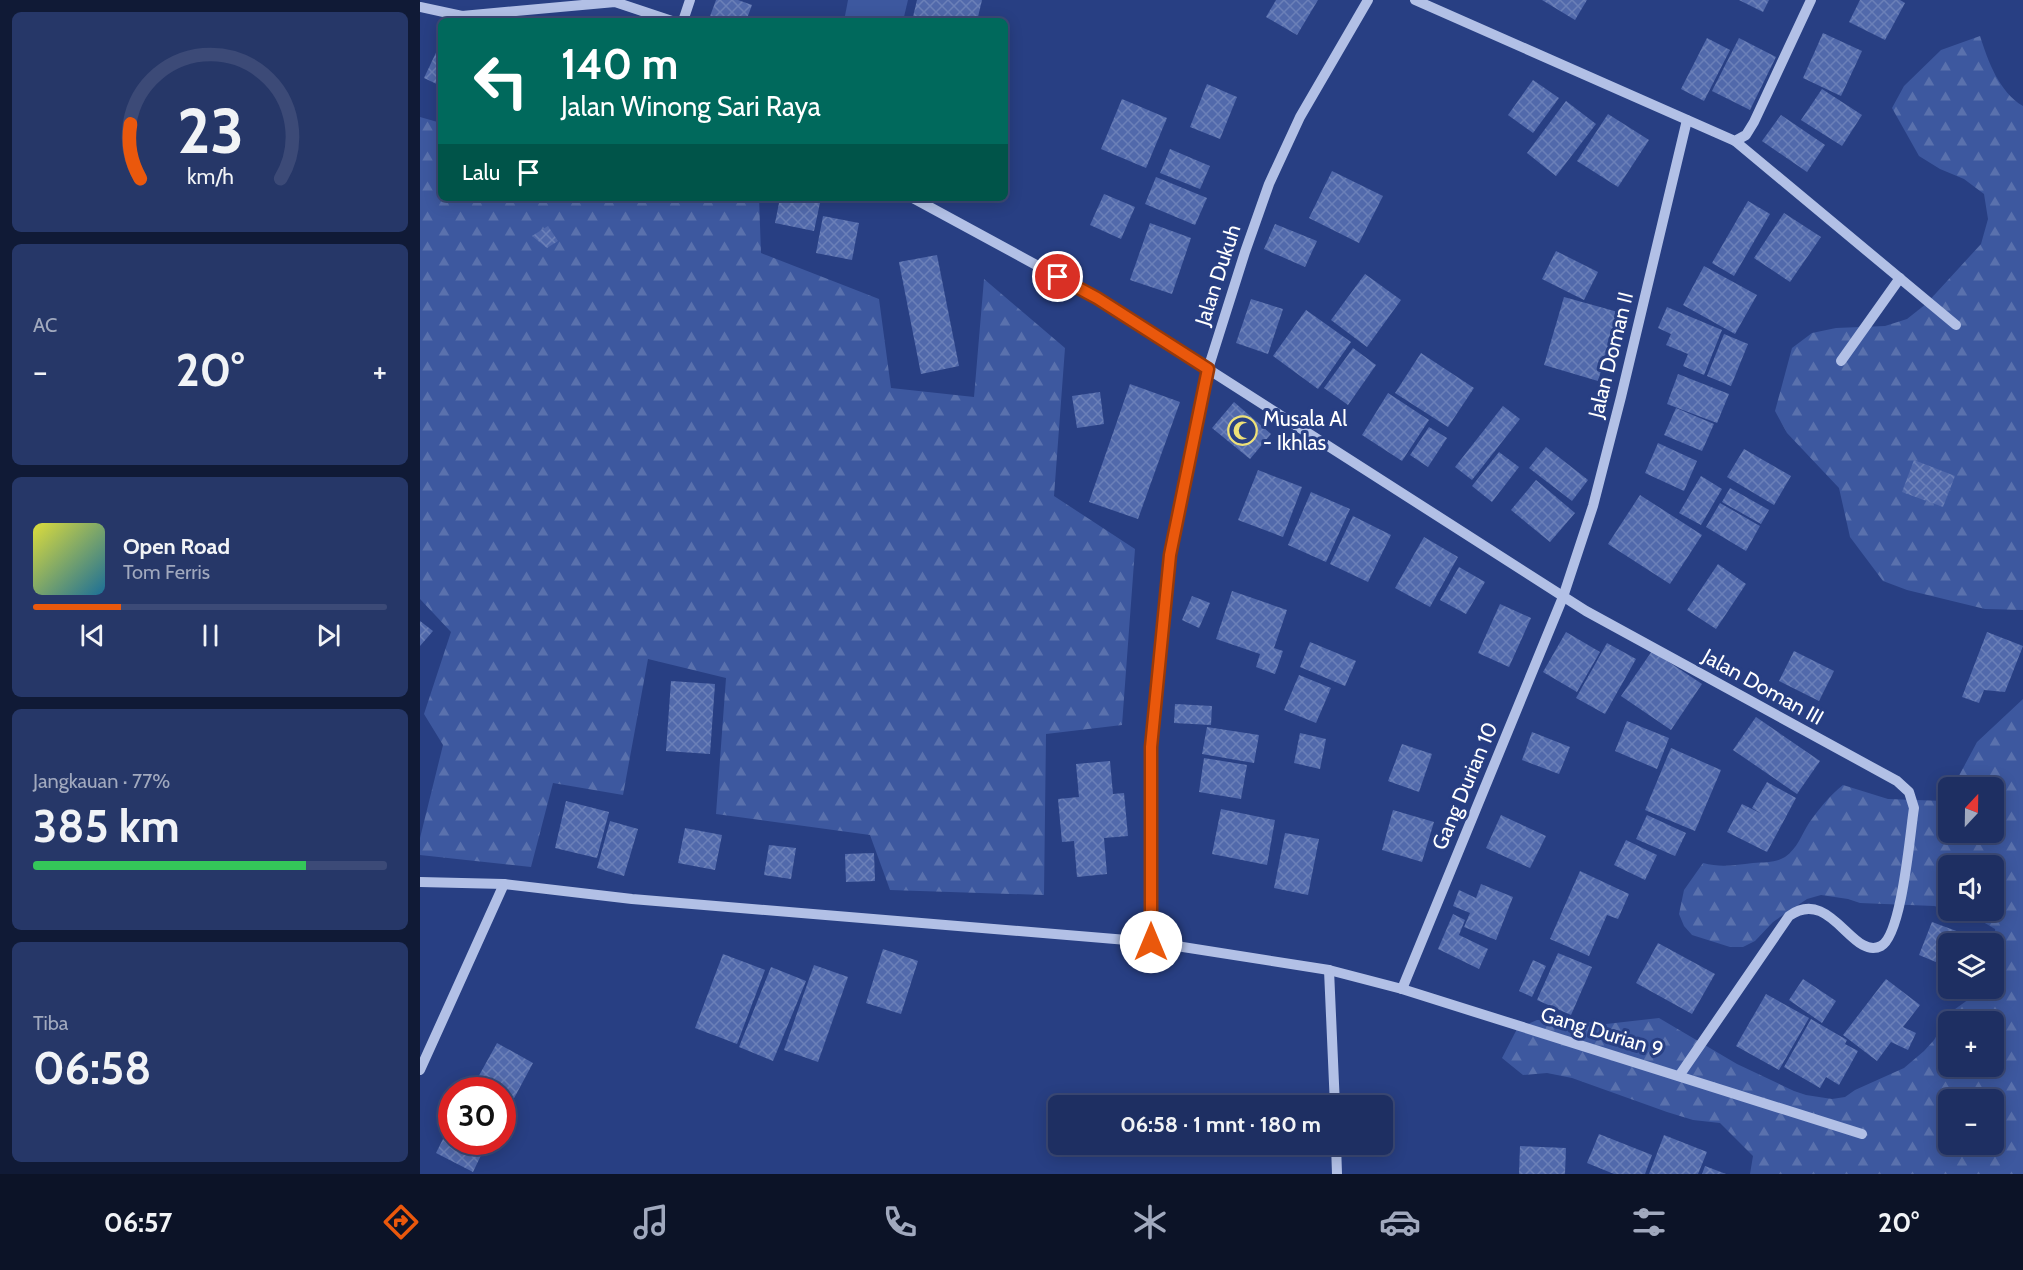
<!DOCTYPE html>
<html lang="id">
<meta charset="utf-8">
<style>
body{margin:0;font-family:Cabin,sans-serif;background:#263768;color:#f1f3f6;height:100vh;display:flex;flex-direction:column;font-size:22px;white-space:nowrap}
*{box-sizing:border-box;margin:0}
p{font-size:20px;color:#a1a9be}
.icon{flex:none;width:33px;height:33px;fill:none;stroke:currentColor;stroke-width:2;stroke-linecap:round;stroke-linejoin:round}
.map{position:relative;flex:1;overflow:hidden}
.side{display:flex;flex-direction:column;gap:12px;padding:12px;background:#101a36;width:420px}
.side>*{flex:none}
.top-card{position:absolute;left:18px;top:18px;width:570px;height:183px;border-radius:9px;box-shadow:0 3px 15px #0003,0 0 0 2px #3c4a77;background:#00695c;color:#fff;overflow:hidden}
.needle{width:39px;rotate:22deg}
.buttons{position:absolute;left:1518px;top:777px;display:grid;gap:12px}
.buttons a{display:grid;place-items:center;width:66px;height:66px;border-radius:9px;background:#1e2f62;box-shadow:0 3px 15px #0003,0 0 0 2px #3c4a77;font-size:30px}
.speed{position:absolute;left:18px;top:1077px;display:flex;gap:12px;font-size:30px;font-weight:700;text-align:center}
.speed>*{display:grid;place-content:center;width:78px;height:78px;border-radius:50%;background:#1e2f62;box-shadow:0 3px 15px #0003,0 0 0 2px #3c4a77;line-height:1}
.speed .limit{border:9px solid #d22;background:#fff;color:#111}
.pin{position:absolute;display:grid;place-items:center;width:51px;height:51px;color:#fff;margin:-26px;border:3px solid #fff;border-radius:50%;box-shadow:0 2px 6px #0007}
.me{position:absolute;width:66px;margin:-33px;rotate:0deg;stroke-linejoin:round;filter:drop-shadow(0 0 4px #0008)}
.turn{display:flex;align-items:center;gap:21px;height:126px;padding:0 24px;font-size:27px}
.turn .icon{width:78px;height:78px;stroke-width:2.5}
.turn b{display:block;font-size:42px;line-height:51px}
.then{display:flex;align-items:center;height:57px;padding:0 24px;background:#0003;gap:12px;font-size:22px}
.big{font-size:45px;font-weight:800;line-height:1.1}
.side .tile{flex:1;display:flex;flex-direction:column;justify-content:center;gap:9px;min-width:0;padding:0 21px;border-radius:9px;background:#263768}
.side .dial{align-items:center;gap:0}
.dial svg{height:156px;overflow:visible;fill:none;stroke:#3c4a77;stroke-width:7;stroke-linecap:round;text-anchor:middle}
.dial text{fill:#f1f3f6;stroke:none}
.song{display:flex;align-items:center;gap:18px}
.cover{width:72px;height:72px;border-radius:9px;background:linear-gradient(135deg,hsl(60 70% 55%),hsl(200 70% 35%))}
.played{height:6px;border-radius:3px;background:linear-gradient(90deg,#ea580c 25%,#3c4a77 25%)}
.keys{display:flex;justify-content:space-around;direction:ltr}
.heat{display:flex;justify-content:space-between;align-items:center;font-size:33px;direction:ltr}
.charge{height:9px;border-radius:4px;background:linear-gradient(90deg,#34c759 77%,#3c4a77 0)}
.trip{position:absolute;left:628px;top:1095px;width:345px;height:60px;border-radius:9px;background:#1e2f62;box-shadow:0 3px 15px #0003,0 0 0 2px #3c4a77;font-weight:800;line-height:60px;text-align:center}
.menu{display:flex;height:96px;justify-content:space-around;align-items:center;background:#0c1327;color:#a1a9be}
.menu .icon{width:42px;height:42px}
.menu .current{color:#ea580c}
.menu b{font-size:27px;color:#f1f3f6}
main{display:flex;flex:1;min-height:0}
.map>svg:first-child{display:block}
</style>
<main>
<section class="side">
<div class="tile dial"><svg viewBox="0 0 100 80">
<path d="M14 69A42 42 0 1 1 86 69"/>
<path d="M14 69A42 42 0 0 1 9 41" stroke="#ea580c"/>
<text x="50" y="56" font-size="32" font-weight="700">23</text>
<text x="50" y="72" font-size="11">km/h</text>
</svg></div>
<div class="tile"><p>AC</p>
<div class="heat"><a>−</a><b class="big">20°</b><a>+</a></div>
</div>
<div class="tile">
<div class="song"><i class="cover"></i><div><b>Open Road</b><p>Tom Ferris</p></div></div>
<div class="played"></div>
<div class="keys"><svg class="icon" aria-label="previous" viewBox="0 0 24 24"><path d="M18 5L8 12l10 7zM5 5v14"/></svg><svg class="icon" aria-label="pause" viewBox="0 0 24 24"><path d="M8 5v14M16 5v14"/></svg><svg class="icon" aria-label="next" viewBox="0 0 24 24"><path d="M6 5l10 7-10 7zM19 5v14"/></svg></div>
</div>
<div class="tile"><p>Jangkauan · 77%</p><b class="big">385 km</b><div class="charge"></div></div>
<div class="tile"><p>Tiba</p><b class="big">06:58</b></div>
</section>
<div class="map">
<svg width="1603" height="1174" viewBox="0 0 1603 1174">
<defs>
<pattern id="forest-firs" width="22" height="20" patternUnits="userSpaceOnUse" patternTransform="scale(1.5)"><rect width="22" height="20" fill="#3d589f"/><path d="M5 1l3.5 6h-7zM16 11l3.5 6h-7z" fill="#5a71ad"/></pattern>
<pattern id="building-cross-hatch" width="8" height="8" patternUnits="userSpaceOnUse" patternTransform="scale(1.5)"><rect width="8" height="8" fill="#5169ab"/><path d="M0 0l8 8M0 8l8-8" fill="none" stroke="#6b80b8"/></pattern>
</defs>
<rect width="100%" height="100%" fill="#283f83"/>
<g fill="url(#forest-firs)" fill-rule="evenodd">
<path d="M1560 36C1568 61 1579 92 1603 106V610L1565 609 1487 590 1463 581 1430 537 1419 488 1367 433 1355 411 1372 348 1392 333 1416 328 1465 326 1487 319 1506 304 1561 244 1568 219 1564 194 1544 179 1520 169 1499 156 1472 108 1484 86 1521 50Z"/>
<path d="M0 117 21 123V198H339L341 253 459 299 471 388 554 397 564 279 645 348 634 496 715 549 702 725 626 734 624 895 470 890 450 835 296 814 306 678 228 659 203 795 133 783 111 867 0 855V838L23 745 4 714 31 632 0 599Z"/>
<path d="M1603 699V1174H1330L1333 1156 1300 1123 1273 1120 1247 1112 1152 1078 1127 1073 1103 1075 1082 1058 1097 1029 1117 1020 1145 1019 1186 1024 1239 1018 1317 1064 1374 1091 1386 1095 1412 1099 1425 1097 1435 1090 1484 1068 1504 1051 1514 1040 1531 1012 1563 989 1574 988V976L1578 968 1575 929 1553 916 1534 911 1574 910V866H1528V909L1514 906 1440 903 1428 899 1401 895 1387 899 1353 922 1335 941 1323 947H1310L1272 935 1264 926 1259 914 1264 890 1283 863C1301 868 1315 865 1333 863 1345 862 1355 863 1365 857 1377 849 1382 834 1389 823 1399 809 1410 795 1423 785L1468 799 1524 801 1528 794V832H1574V788L1533 787 1557 742ZM1528 1022H1574V1066H1528ZM1528 1100H1574V1144H1528Z"/>
</g>
<path fill="#3d589f" d="M428 0H488L483 21H424Z"/>
<g fill="url(#building-cross-hatch)">
<path d="M296 0H318L332 5 326 21H295L289 19Z"/>
<path d="M497 0H562L557 21H492Z"/>
<path d="M856 0H898L877 35 846 17Z"/>
<path d="M1122 0H1167L1155 20Z"/>
<path d="M1319 0H1349L1343 12Z"/>
<path d="M1440 0H1480L1485 3 1465 40 1429 22Z"/>
<path d="M1403 33 1442 51 1421 96 1383 78Z"/>
<path d="M1287 38 1310 50 1284 101 1261 89Z"/>
<path d="M1319 38 1356 57 1330 110 1292 91Z"/>
<path d="M21 42V86L4 78Z"/>
<path d="M1113 80 1139 98 1113 133 1088 115Z"/>
<path d="M787 84 817 97 800 139 770 127Z"/>
<path d="M1402 89 1442 115 1422 146 1381 120Z"/>
<path d="M702 99 747 118 726 168 681 149Z"/>
<path d="M1146 101 1176 124 1136 176 1107 153Z"/>
<path d="M1188 114 1229 140 1198 187 1157 161Z"/>
<path d="M1361 115 1405 145 1387 172 1342 141Z"/>
<path d="M750 149 790 166 780 189 740 173Z"/>
<path d="M912 171 963 196 939 243 889 218Z"/>
<path d="M736 177 787 198 775 225 725 204Z"/>
<path d="M684 194 715 207 701 239 670 225Z"/>
<path d="M360 198H401L394 231 355 223Z"/>
<path d="M1328 201 1350 214 1314 276 1292 263Z"/>
<path d="M1364 213 1401 237 1370 282 1334 258Z"/>
<path d="M403 216 439 223 432 260 396 253Z"/>
<path d="M730 223 771 238 752 294 710 280Z"/>
<path d="M855 224 897 241 885 267 844 249Z"/>
<path d="M128 226 138 241 127 248 112 236Z"/>
<path d="M1136 251 1178 272 1164 300 1122 279Z"/>
<path d="M517 255 539 366 501 374 479 262Z"/>
<path d="M1284 266 1337 295 1315 334 1263 305Z"/>
<path d="M945 274 981 300 947 347 911 320Z"/>
<path d="M1144 297 1198 312 1178 381 1124 365Z"/>
<path d="M831 299 863 309 848 354 816 343Z"/>
<path d="M1247 307 1302 330 1284 375 1263 366 1268 354 1246 345 1251 334 1238 328Z"/>
<path d="M886 310 931 342 898 389 853 356Z"/>
<path d="M1304 334 1328 344 1311 386 1287 376Z"/>
<path d="M933 348 956 365 928 405 904 388Z"/>
<path d="M1001 353 1054 388 1028 427 975 393Z"/>
<path d="M1258 374 1309 394 1297 423 1247 404Z"/>
<path d="M710 384 760 402 718 519 669 502Z"/>
<path d="M680 392 684 424 657 428 652 396Z"/>
<path d="M968 393 1009 420 982 461 942 435Z"/>
<path d="M814 402 851 434 830 459 792 428Z"/>
<path d="M1083 406 1100 419 1052 480 1035 467Z"/>
<path d="M1256 408 1294 424 1282 451 1244 435Z"/>
<path d="M1009 427 1027 438 1008 467 990 455Z"/>
<path d="M1238 443 1277 461 1264 491 1225 473Z"/>
<path d="M1126 447 1168 480 1152 501 1109 468Z"/>
<path d="M1324 449 1371 476 1354 505 1307 477Z"/>
<path d="M1079 452 1099 467 1072 502 1052 486Z"/>
<path d="M1494 460 1535 476 1523 507 1482 492Z"/>
<path d="M838 470 882 487 863 537 818 520Z"/>
<path d="M1281 476 1302 489 1281 525 1259 513Z"/>
<path d="M1116 480 1155 513 1130 542 1091 510Z"/>
<path d="M1310 488 1349 510 1341 524 1302 502Z"/>
<path d="M891 492 930 509 906 562 868 545Z"/>
<path d="M1220 495 1282 535 1250 584 1188 544Z"/>
<path d="M1300 503 1340 526 1326 551 1286 527Z"/>
<path d="M933 516 971 535 948 582 910 564Z"/>
<path d="M1004 537 1038 557 1010 607 975 588Z"/>
<path d="M1298 564 1326 584 1296 629 1267 610Z"/>
<path d="M1039 567 1065 582 1046 614 1020 600Z"/>
<path d="M812 591 867 610 854 648 863 651 855 674 836 667 840 654 796 639Z"/>
<path d="M772 596 790 603 779 628 762 620Z"/>
<path d="M1080 604 1111 618 1089 667 1058 653Z"/>
<path d="M0 621 13 631 0 646Z"/>
<path d="M1146 632 1180 652 1157 692 1123 672Z"/>
<path d="M1567 632 1603 646 1585 692 1564 690 1559 703 1542 697Z"/>
<path d="M890 642 936 661 925 686 880 667Z"/>
<path d="M1187 643 1216 659 1185 714 1156 698Z"/>
<path d="M1232 651 1282 684 1251 730 1201 696Z"/>
<path d="M1374 651 1414 671 1399 701 1359 681Z"/>
<path d="M879 675 911 688 896 723 864 710Z"/>
<path d="M251 681 295 684 290 754 246 751Z"/>
<path d="M755 704 792 706 791 725 754 723Z"/>
<path d="M1336 717 1400 761 1377 794 1313 750Z"/>
<path d="M1207 721 1249 738 1237 769 1195 751Z"/>
<path d="M787 727 839 735 834 763 782 754Z"/>
<path d="M1112 732 1150 747 1139 774 1102 760Z"/>
<path d="M880 733 906 739 900 769 874 763Z"/>
<path d="M982 744 1012 754 999 792 968 781Z"/>
<path d="M1251 748 1301 770 1275 831 1225 810Z"/>
<path d="M784 758 827 765 821 799 779 792Z"/>
<path d="M690 761 693 794 704 793 708 836 684 838 687 874 657 877 654 841 642 842 638 799 659 797 656 764Z"/>
<path d="M1347 782 1376 798 1347 852 1307 832 1322 804 1342 814 1332 808Z"/>
<path d="M146 801 189 812 177 858 135 848Z"/>
<path d="M801 809 855 820 847 865 792 854Z"/>
<path d="M973 810 1014 822 1002 862 962 850Z"/>
<path d="M1081 815 1126 836 1110 868 1066 848Z"/>
<path d="M1227 815 1266 833 1255 856 1216 839Z"/>
<path d="M190 821 218 829 204 876 177 868Z"/>
<path d="M265 828 302 835 295 870 258 863Z"/>
<path d="M865 833 899 839 888 895 854 888Z"/>
<path d="M1206 840 1237 855 1225 880 1194 865Z"/>
<path d="M349 845 376 848 371 879 344 875Z"/>
<path d="M454 853 455 881 426 882 425 854Z"/>
<path d="M1160 871 1209 894 1198 919 1187 915 1169 956 1130 939Z"/>
<path d="M1061 884 1093 897 1076 940 1044 927 1050 913 1033 906 1039 890 1056 898Z"/>
<path d="M1033 914 1045 920 1039 935 1068 949 1059 969 1018 949Z"/>
<path d="M1512 922 1561 940 1560 944H1528V967L1499 955Z"/>
<path d="M1238 943 1295 974 1272 1014 1216 983Z"/>
<path d="M463 949 498 961 481 1014 446 1003Z"/>
<path d="M1138 953 1172 967 1151 1015 1117 1000Z"/>
<path d="M303 954 345 970 317 1044 275 1028Z"/>
<path d="M1113 960 1126 966 1112 997 1099 991Z"/>
<path d="M394 965 428 977 398 1062 364 1050Z"/>
<path d="M351 967 386 981 353 1061 319 1047Z"/>
<path d="M1383 979 1416 1001 1402 1023 1369 1000Z"/>
<path d="M1466 979 1500 1005 1483 1027 1496 1033 1488 1050 1471 1042 1457 1061 1423 1035Z"/>
<path d="M1346 994 1389 1018 1359 1070 1316 1046Z"/>
<path d="M1391 1019 1427 1040 1425 1044 1438 1051 1419 1085 1406 1077 1400 1088 1364 1067Z"/>
<path d="M77 1043 113 1063 92 1102 82 1096V1090H72L56 1081Z"/>
<path d="M48 1078 67 1090H40Z"/>
<path d="M82 1100 92 1106 82 1120Z"/>
<path d="M29 1127 32 1128V1142H58L66 1145 53 1172 16 1153Z"/>
<path d="M1179 1134 1232 1155 1225 1174H1194L1167 1163Z"/>
<path d="M1244 1135 1287 1152 1278 1174H1229Z"/>
<path d="M1100 1146 1146 1148 1145 1174H1099Z"/>
<path d="M1285 1166 1306 1174H1282Z"/>
</g>
<g fill="none" stroke-linecap="round" stroke-linejoin="round">
<g stroke="#b2c0e6" stroke-width="10">
<path d="M995 0 1315 141 1326 135 1334 122 1391 0"/>
<path d="M0 7 42 16 195 2 252 21"/>
<path d="M263 21 270 0"/>
<path d="M1315 141 1536 325"/>
<path d="M493 198 677 298 1166 611 1477 781 1489 792 1494 808C1490 833 1482 935 1461 946 1432 961 1411 886 1369 916L1259 1076"/>
<path d="M1421 361 1480 278"/>
<path d="M0 882 84 884 212 899 731 942 909 970 982 989 1442 1134"/>
<path d="M731 942V747L750 555 788 369 825 252 849 184 880 117 948 0"/>
<path d="M909 970 915 1106"/>
<path d="M982 989 1143 597 1173 506 1201 397 1267 120"/>
<path d="M0 1070 84 884"/>
<path d="M916 1144 917 1174"/>
</g>
</g>
<g fill="none" stroke-linecap="round" stroke-linejoin="round">
<defs>
<path id="route" d="M638 277 677 298 788 369 750 555 731 747V942"/>
</defs>
<use href="#route" stroke="#983908" stroke-width="15"/>
<use href="#route" stroke="#ea580c" stroke-width="10"/>
</g>
<defs>
<symbol id="mosque-ring" viewBox="-11 -11 22 22"><circle r="9.5" fill="#283f83" stroke="#eee178" stroke-width="1.5"/><path d="M3.5-4.9A6 6 0 1 0 3.5 4.9A5 5 0 1 1 3.5-4.9Z" fill="#eee178"/></symbol>
</defs>
<g fill-rule="evenodd">
<use href="#mosque-ring" x="806" y="414" width="33" height="33"/>
</g>
<g text-anchor="middle" stroke-width="6" stroke-linejoin="round" paint-order="stroke">
<g font-size="21" fill="#fff" stroke="#283f83">
<text transform="translate(798 275) rotate(-72)" y="7">Jalan Dukuh</text>
<text transform="translate(1191 355) rotate(-76)" y="7">Jalan Doman II</text>
<text transform="translate(1343 687) rotate(29)" y="7">Jalan Doman III</text>
<text transform="translate(1045 786) rotate(-67)" y="7">Gang Durian 10</text>
<text transform="translate(1182 1032) rotate(17)" y="7">Gang Durian 9</text>
</g>
<g font-size="21" fill="#fff" stroke="#283f83" text-anchor="start">
<text x="843" y="426">Musala Al<tspan x="843" dy="24">- Ikhlas</tspan></text>
</g>
</g>
</svg>
<div class="buttons">
<a><svg class="needle" viewBox="-14 -14 28 28"><path d="M0-13l5 13h-10z" fill="#e53935"/><path d="M0 13l5-13h-10z" fill="#a1a9be"/></svg></a>
<a><svg class="icon" aria-label="sound" viewBox="0 0 24 24"><path d="M4 9h4l5-4v14l-5-4H4zM17 9q2 3 0 6"/></svg></a>
<a><svg class="icon" aria-label="layers" viewBox="0 0 24 24"><path d="M12 4l9 5-9 5-9-5zM3 14l9 5 9-5"/></svg></a>
<a>+</a>
<a>−</a>
</div>
<div class="speed"><div class="limit">30</div></div>
<div class="pin" style="left:638px;top:277px;background:#d93025"><svg class="icon" aria-label="arrive" viewBox="0 0 24 24"><path d="M6 21V4h12l-3 4 3 4H6"/></svg></div>
<svg class="me" style="left:731px;top:942px" viewBox="-20 -20 40 40"><circle r="19" fill="#fff"/><path d="M0-13L10 11 0 6-10 11z" fill="#ea580c"/></svg>
<div class="trip">06:58 · 1 mnt · 180 m</div>
<div class="top-card">
<div class="turn"><svg class="icon" aria-label="left" viewBox="0 0 24 24"><path d="M17 20v-9H6M10 6l-5 5 5 5"/></svg><div><b>140 m</b>Jalan Winong Sari Raya</div></div>
<div class="then">Lalu<svg class="icon" aria-label="arrive" viewBox="0 0 24 24"><path d="M6 21V4h12l-3 4 3 4H6"/></svg></div>
</div>
</div>
</main>
<nav class="menu">
<b>06:57</b>
<svg class="icon current" aria-label="directions" viewBox="0 0 24 24"><path d="M12 3l9 9-9 9-9-9zM9 14v-3h6M13 9l2 2-2 2"/></svg>
<svg class="icon" aria-label="music" viewBox="0 0 24 24"><path d="M9 18V5l10-2v13"/><circle cx="6" cy="18" r="3"/><circle cx="16" cy="16" r="3"/></svg>
<svg class="icon" aria-label="phone" viewBox="0 0 24 24"><path d="M5 4h4l2 5-3 2q2 4 5 5l2-3 5 2v4C11 20 4 13 5 4z"/></svg>
<svg class="icon" aria-label="climate" viewBox="0 0 24 24"><path d="M12 3v18M4 7l16 10M4 17L20 7"/></svg>
<svg class="icon" aria-label="car" viewBox="0 0 24 24"><path d="M5 17H2v-5l4-1 3-4h7l3 4 3 1v5h-3M9 17h6M6 11h13"/><circle cx="7" cy="17" r="2"/><circle cx="17" cy="17" r="2"/></svg>
<svg class="icon" aria-label="filters" viewBox="0 0 24 24"><path d="M4 7h16M4 17h16"/><circle cx="9" cy="7" r="2"/><circle cx="15" cy="17" r="2"/></svg>
<b>20°</b>
</nav>
